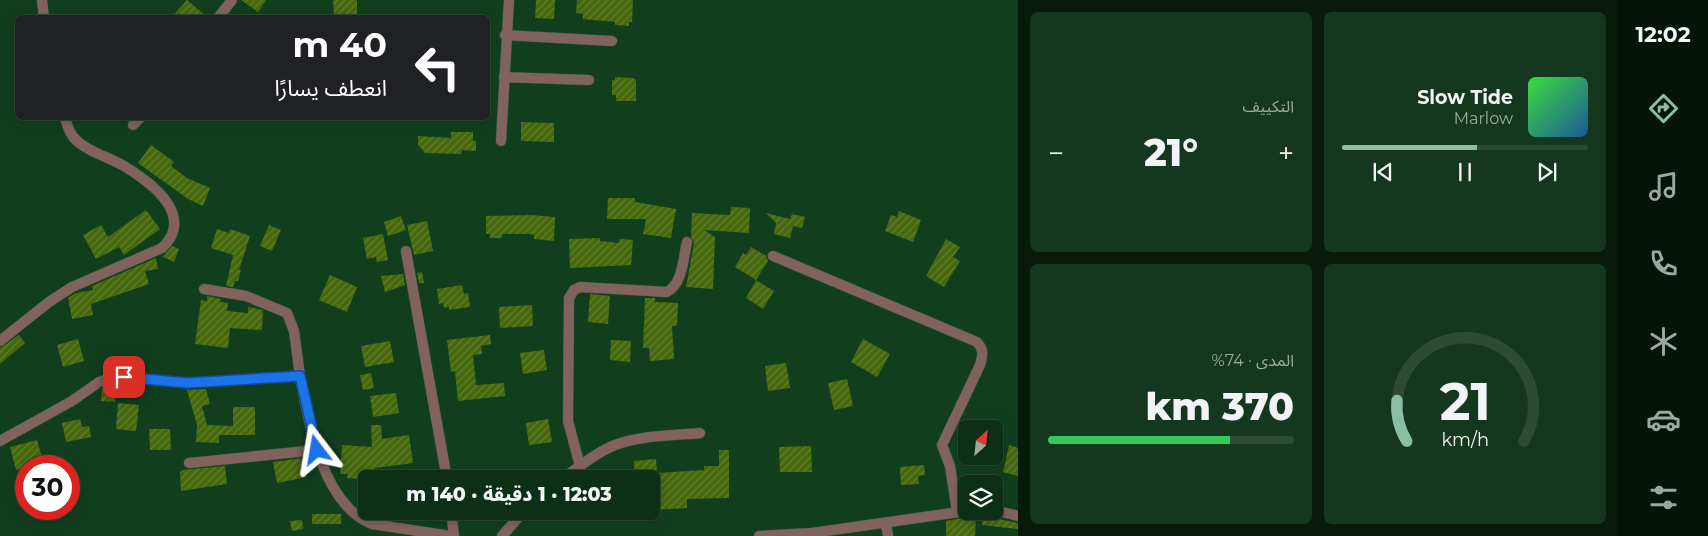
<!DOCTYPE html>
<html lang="ar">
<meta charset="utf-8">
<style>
body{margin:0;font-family:Montserrat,"Noto Sans Arabic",sans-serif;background:#16371f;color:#f1f3f6;direction:rtl;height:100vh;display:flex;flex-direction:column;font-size:19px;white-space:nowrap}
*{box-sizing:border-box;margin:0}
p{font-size:16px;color:#9aa9a1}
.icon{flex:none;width:28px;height:28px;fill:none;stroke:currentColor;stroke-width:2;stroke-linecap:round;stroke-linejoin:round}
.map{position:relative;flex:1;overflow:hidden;direction:ltr}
.panel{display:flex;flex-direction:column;gap:12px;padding:12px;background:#071a0c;width:600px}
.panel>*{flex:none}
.top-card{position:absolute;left:15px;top:15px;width:475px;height:105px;border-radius:8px;box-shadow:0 2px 8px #0003,0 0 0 1px #2d4a35;direction:rtl;background:#202124;color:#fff;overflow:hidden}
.needle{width:32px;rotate:27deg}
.fabs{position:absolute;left:958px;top:420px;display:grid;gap:10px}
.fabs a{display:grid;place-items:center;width:45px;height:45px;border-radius:8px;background:#0d2f16;box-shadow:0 2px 8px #0003,0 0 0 1px #2d4a35;font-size:25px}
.speed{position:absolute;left:15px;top:455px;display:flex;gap:10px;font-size:25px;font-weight:700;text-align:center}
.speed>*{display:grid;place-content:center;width:65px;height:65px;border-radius:50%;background:#0d2f16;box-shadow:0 2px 8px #0003,0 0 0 1px #2d4a35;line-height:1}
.speed .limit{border:8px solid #d22;background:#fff;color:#111}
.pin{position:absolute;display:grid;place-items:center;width:42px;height:42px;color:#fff;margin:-21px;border-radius:10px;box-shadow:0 2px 8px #0006}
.me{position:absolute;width:55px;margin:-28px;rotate:346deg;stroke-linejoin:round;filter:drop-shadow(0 0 4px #0008)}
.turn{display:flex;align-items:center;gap:18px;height:105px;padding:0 20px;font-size:22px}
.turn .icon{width:65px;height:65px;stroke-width:2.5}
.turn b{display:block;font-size:35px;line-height:42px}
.big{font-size:38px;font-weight:800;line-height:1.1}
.panel .tile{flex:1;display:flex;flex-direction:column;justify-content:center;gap:8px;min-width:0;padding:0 18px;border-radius:8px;background:#16371f}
.panel .dial{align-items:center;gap:0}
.dial svg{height:130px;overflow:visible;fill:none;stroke:#2d4a35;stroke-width:7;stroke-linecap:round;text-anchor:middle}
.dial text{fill:#f1f3f6;stroke:none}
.song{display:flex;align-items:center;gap:15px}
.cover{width:60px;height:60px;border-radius:8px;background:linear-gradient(135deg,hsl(120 70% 55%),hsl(210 70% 35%))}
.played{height:5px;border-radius:2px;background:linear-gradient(90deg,#8abfa5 55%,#2d4a35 55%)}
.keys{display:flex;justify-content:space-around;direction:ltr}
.heat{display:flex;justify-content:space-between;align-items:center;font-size:28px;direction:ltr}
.charge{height:8px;border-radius:4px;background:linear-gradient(90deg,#34c759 74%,#2d4a35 0)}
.panel .tiles{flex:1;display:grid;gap:12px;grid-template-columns:repeat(2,1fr)}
.trip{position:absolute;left:358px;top:470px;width:302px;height:50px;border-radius:8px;background:#0d2f16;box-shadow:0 2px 8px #0003,0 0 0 1px #2d4a35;font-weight:800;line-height:50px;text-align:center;direction:rtl}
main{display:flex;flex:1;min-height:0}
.tab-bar{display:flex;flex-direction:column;width:90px;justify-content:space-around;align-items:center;background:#051309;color:#9aa9a1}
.tab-bar .icon{width:35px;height:35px}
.tab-bar .on{color:#8abfa5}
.tab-bar b{font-size:22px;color:#f1f3f6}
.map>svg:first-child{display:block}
</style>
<main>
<nav class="tab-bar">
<b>12:02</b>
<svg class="icon on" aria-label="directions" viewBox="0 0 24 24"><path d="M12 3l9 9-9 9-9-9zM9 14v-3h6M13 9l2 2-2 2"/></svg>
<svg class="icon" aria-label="music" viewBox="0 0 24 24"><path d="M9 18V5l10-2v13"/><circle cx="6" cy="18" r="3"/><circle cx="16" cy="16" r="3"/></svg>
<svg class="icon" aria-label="phone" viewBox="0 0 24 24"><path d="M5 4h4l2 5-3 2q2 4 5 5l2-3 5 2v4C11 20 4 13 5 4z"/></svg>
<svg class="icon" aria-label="climate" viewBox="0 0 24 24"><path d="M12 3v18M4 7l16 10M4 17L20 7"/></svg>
<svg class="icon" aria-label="car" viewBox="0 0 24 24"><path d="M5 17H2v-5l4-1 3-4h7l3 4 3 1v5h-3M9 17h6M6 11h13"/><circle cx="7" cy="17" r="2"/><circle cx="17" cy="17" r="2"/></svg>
<svg class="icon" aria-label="filters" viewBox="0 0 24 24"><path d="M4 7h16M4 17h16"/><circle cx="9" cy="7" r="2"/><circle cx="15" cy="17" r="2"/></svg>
</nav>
<section class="panel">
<div class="tiles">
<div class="tile">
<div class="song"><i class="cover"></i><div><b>Slow Tide</b><p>Marlow</p></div></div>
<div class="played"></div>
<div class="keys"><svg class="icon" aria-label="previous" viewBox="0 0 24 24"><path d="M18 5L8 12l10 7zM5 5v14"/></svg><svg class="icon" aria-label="pause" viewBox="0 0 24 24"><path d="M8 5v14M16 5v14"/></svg><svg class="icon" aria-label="next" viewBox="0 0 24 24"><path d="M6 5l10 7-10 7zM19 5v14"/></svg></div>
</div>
<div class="tile"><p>التكييف</p>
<div class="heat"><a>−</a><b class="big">21°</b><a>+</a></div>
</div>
<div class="tile dial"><svg viewBox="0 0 100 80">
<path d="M14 69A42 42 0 1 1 86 69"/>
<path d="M14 69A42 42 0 0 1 8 44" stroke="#8abfa5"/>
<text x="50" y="56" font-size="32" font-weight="700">21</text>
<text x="50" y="72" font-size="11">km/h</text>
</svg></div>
<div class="tile"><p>المدى · 74%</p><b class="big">370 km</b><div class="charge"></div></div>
</div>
</section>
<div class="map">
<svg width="1018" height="536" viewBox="0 0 1018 536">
<defs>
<pattern id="building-hatch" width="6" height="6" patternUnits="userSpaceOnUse" patternTransform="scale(1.25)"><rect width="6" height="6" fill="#45680c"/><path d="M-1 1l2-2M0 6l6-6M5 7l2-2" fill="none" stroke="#5f7e2e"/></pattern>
</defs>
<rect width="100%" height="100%" fill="#113f1e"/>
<g fill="url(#building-hatch)">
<path d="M187 0 208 18H171Z"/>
<path d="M241 0H266L258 12Z"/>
<path d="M333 0H357V14L334 15Z"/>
<path d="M536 0H555L554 19 535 18Z"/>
<path d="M577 0H633L632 22H629V26L615 25V22L583 19V14L576 13Z"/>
<path d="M615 77 633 78 636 80V101H616V95H612V80H615Z"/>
<path d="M521 122 554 123V142L521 141Z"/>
<path d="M451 132H473V141H476V151L462 150 461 154 425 153 418 145V136L451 138Z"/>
<path d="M151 145 174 162 171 166 187 178 210 188 203 206 188 199 138 163Z"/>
<path d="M608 198H635V202L676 209 671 238 643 234 646 219H607Z"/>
<path d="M731 207 750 208 749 233 704 230 715 237 713 289 686 287 694 243 691 237 692 213 730 215Z"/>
<path d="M146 210 160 229 124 255 119 247 96 259 83 235 101 225 108 237Z"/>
<path d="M899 211 921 220 913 242 885 231 891 215 897 217Z"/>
<path d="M766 213 790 219 792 214 805 217 802 228 793 226 790 238 774 234 776 223Z"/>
<path d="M532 215 555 217 554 241 534 239V235L530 234H502V238H490V234H486V216Z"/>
<path d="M401 216 406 230 388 236 384 222Z"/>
<path d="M427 221 433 251 414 255 407 225Z"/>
<path d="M269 225 281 230 272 251 260 246Z"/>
<path d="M217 229 229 233 230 229 250 236 239 270H241L238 281H235L233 287 226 286 233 255 211 248Z"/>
<path d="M383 234 388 260 377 262 376 257 367 259 363 238Z"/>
<path d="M600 238V241L619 243 620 239 633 240 631 265 570 268 569 239Z"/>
<path d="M946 239 960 247 953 257 960 261 944 287 926 276Z"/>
<path d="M172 246 179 249 174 262 163 257Z"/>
<path d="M751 247 766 256 768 261 756 280 735 267 743 253 746 255Z"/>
<path d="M156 258 158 269 145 271 149 284 91 304 93 315 72 319 68 298 76 293 93 290 92 286Z"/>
<path d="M422 272 424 283H419L417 273Z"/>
<path d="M403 274 405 285 385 292 381 276Z"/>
<path d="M330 275 357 287 347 312 319 300Z"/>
<path d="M756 280 774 291 763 309 746 298Z"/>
<path d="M462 285 464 294 468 293 470 307 449 310V307L444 308 443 303 439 304 437 289Z"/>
<path d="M590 294 610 296 608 324 588 322Z"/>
<path d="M207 296 221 299 220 302 228 303 227 311 248 313V307L263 310 262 330 230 328 228 348 195 344 201 300 207 301Z"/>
<path d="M645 298H655V302L678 303 677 326H672L674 359 650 361 649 348H643Z"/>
<path d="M532 305 533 326 500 328 499 307Z"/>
<path d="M19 335 25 343 0 364V348Z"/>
<path d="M490 335 491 344 481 346 482 354 473 355 476 385 504 383 505 396 458 401 455 371 451 372 447 340Z"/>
<path d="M78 339 84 361 63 367 57 345Z"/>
<path d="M863 339 890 354 877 377 851 362Z"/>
<path d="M611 340 631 341 630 362 610 360Z"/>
<path d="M390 341 394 362 365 367 361 346Z"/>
<path d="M544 350 547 370 523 374 520 353Z"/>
<path d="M786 363 790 388 768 391 765 366Z"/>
<path d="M371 373 374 388 363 390 360 375Z"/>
<path d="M847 379 853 406 834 410 828 383Z"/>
<path d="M116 385 115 402 101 401 102 388Z"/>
<path d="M206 389 210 404 202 406 207 425 233 426V407H255V435H219V443L196 442 197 425 187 390Z"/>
<path d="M396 393 399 413 373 417 370 396Z"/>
<path d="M118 403 139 405 136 431 116 429Z"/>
<path d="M80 419 82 427 89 426 91 437 66 442 62 423Z"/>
<path d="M548 419 552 442 529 445 526 423Z"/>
<path d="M371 425H381L382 439 409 435 413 463 375 468V472H369V475H360V479L347 478 348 474H340L342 445 372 447Z"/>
<path d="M149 429H170L171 450H150Z"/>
<path d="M37 440 43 461 16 470 10 447Z"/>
<path d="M1009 445 1018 448V476L1003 472Z"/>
<path d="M811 446 812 472H780L779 447Z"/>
<path d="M719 450H729V498L687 499V508L651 510V479H635L634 461 656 459 657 473 704 470V466H719Z"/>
<path d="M304 458 307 477 277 483 273 462Z"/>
<path d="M924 465 925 475 918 476 919 484 901 485 900 467Z"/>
<path d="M225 466 227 484 181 491 180 472 183 470Z"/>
<rect x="312" y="514" width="29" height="10"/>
<path d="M983 516 1018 523V529L982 525Z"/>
<path d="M970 517H976L975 536H946V521Z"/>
<path d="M302 520 303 529 292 531 290 521Z"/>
</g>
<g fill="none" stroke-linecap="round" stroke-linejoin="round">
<defs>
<g id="minor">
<path d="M42 0 44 18"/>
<path d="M218 18 232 0"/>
<path d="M505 35 612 41"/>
<path d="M504 77 589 80"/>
<path d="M133 125 140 118"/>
<path d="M501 141 509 0"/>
<path d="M406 251 447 479"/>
<path d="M773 256 977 342C984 350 983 355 980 365L942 445 950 466 957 511"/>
<path d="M204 289 246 296 287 313 294 331 300 376"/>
<path d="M0 341 49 302 72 287 162 248C196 216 152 183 124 166 109 157 87 152 74 138 69 132 67 125 65 118"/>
<path d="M0 441 72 401 99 382 108 379 124 377 187 383 300 376C308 422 323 505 372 524L451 536"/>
<path d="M189 463 317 450"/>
<path d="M580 466 568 421 569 298 574 290 580 287 667 292C683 283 683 259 687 242"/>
<path d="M562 479C579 467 595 453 615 445 641 435 672 436 700 433"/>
<path d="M994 510 1018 516"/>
<path d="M451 511 454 536"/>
<path d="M886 523 888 536"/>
<path d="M502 536 524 511"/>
<path d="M759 536 812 533 966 511"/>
</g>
</defs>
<use href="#minor" stroke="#2f5b3b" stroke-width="11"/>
<use href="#minor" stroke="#81625c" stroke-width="10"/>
</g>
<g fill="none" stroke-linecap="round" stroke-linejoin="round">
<defs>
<path id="route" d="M124 377 187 383 300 376 317 450"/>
</defs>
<use href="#route" stroke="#114b97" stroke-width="12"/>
<use href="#route" stroke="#1a73e8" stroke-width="9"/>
</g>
</svg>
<div class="fabs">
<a><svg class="needle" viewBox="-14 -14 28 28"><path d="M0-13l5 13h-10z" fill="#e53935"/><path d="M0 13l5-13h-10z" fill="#9aa9a1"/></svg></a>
<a><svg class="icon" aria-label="layers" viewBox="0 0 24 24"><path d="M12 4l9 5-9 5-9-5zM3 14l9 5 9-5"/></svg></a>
</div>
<div class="speed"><div class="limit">30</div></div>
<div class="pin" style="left:124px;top:377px;background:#d93025"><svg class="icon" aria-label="arrive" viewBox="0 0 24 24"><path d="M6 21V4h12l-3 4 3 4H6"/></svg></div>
<svg class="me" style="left:317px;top:450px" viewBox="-20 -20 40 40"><path d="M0-17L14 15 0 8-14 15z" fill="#1a73e8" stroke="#fff" stroke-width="4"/></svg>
<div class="trip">12:03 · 1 دقيقة · 140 m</div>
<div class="top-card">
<div class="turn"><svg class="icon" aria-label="left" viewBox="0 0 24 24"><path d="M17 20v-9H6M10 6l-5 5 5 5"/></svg><div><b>40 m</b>انعطف يسارًا</div></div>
</div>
</div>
</main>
